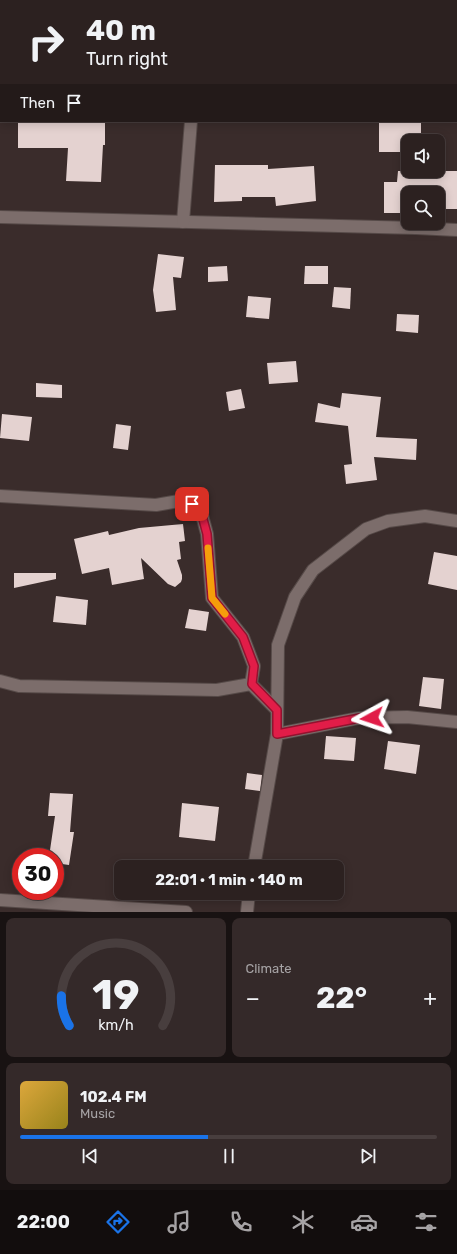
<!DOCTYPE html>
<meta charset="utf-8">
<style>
body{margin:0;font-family:Rubik,sans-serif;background:#342929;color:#f1f3f6;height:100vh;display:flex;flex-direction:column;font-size:15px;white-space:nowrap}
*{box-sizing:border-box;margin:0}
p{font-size:13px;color:#a6a3a5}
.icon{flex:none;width:22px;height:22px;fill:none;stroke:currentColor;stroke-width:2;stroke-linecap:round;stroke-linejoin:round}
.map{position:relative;height:912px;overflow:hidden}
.sheet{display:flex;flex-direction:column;gap:6px;padding:6px;background:#181212;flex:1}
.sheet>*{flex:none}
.guide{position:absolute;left:0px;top:0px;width:457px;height:122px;box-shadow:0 2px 10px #0003,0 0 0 1px #483e3e;background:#2c2120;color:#f1f3f6;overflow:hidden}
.tools{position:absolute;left:401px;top:134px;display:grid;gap:8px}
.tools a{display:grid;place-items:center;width:44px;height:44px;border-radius:8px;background:#2c2120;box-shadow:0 2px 10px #0003,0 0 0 1px #483e3e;font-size:20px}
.speed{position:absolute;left:12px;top:848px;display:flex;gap:8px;font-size:20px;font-weight:700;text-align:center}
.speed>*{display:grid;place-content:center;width:52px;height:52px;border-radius:50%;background:#2c2120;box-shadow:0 2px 10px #0003,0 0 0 1px #483e3e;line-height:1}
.speed .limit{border:6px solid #d22;background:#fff;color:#111}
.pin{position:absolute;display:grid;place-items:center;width:34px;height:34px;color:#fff;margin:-17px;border-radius:8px;box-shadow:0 2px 6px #0006}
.me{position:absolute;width:44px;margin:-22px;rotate:265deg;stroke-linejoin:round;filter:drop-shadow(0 0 3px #0008)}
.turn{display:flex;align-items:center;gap:14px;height:84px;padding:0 20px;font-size:18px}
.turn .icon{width:52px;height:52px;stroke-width:2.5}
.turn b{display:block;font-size:28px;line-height:34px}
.then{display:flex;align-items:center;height:38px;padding:0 20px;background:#0003;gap:8px;font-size:15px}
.big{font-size:30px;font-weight:700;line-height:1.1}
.sheet .tile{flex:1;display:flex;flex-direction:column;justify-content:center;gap:6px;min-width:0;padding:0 14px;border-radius:8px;background:#342929}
.sheet .dial{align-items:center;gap:0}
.dial svg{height:104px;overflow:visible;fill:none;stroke:#483e3e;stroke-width:7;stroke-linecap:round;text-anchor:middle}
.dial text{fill:#f1f3f6;stroke:none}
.song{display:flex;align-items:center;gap:12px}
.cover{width:48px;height:48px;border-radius:6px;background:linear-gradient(135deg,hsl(40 70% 55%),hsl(50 70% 35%))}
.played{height:4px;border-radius:2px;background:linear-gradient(90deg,#1a73e8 45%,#483e3e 45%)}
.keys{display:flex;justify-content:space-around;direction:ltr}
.heat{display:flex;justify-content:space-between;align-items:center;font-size:22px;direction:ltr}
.sheet .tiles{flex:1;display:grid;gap:6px;grid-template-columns:1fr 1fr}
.tile:last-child{grid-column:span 2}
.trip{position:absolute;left:114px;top:860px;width:230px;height:40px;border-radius:8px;background:#2c2120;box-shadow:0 2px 10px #0003,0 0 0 1px #483e3e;font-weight:700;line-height:40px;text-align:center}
.tabs{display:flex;height:64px;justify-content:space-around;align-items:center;background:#120d0d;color:#a6a3a5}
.tabs .icon{width:28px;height:28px}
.tabs .on{color:#1a73e8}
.tabs b{font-size:18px;color:#f1f3f6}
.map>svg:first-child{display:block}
</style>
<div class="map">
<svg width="457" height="912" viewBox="0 0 457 912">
<rect width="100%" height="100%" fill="#3a2c2b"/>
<g fill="#e4d2d0">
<path d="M18 121H105V145H103L101 182 66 181 68 148H18Z"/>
<path d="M379 121H421V141H408V152H379Z"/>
<path d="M215 165H268V169L314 166 316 201 276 206 275 197H242V201L214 202Z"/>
<path d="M398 171H457V209H438V193H408V213H384V182H397Z"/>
<path d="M158 254 184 257 181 278 173 277 176 310 156 312 153 290Z"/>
<path d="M227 266 228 281 208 282V267Z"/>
<path d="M305 266H328V284H304Z"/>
<path d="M334 287 351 288 350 309 332 307Z"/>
<path d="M248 296 271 298 269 319 246 317Z"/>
<path d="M397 314 419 315 418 333 396 331Z"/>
<path d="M296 361 298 382 269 384 267 363Z"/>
<path d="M36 383 62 385V398L36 397Z"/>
<path d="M241 389 245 408 229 411 226 392Z"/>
<path d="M342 393 381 397 376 437 417 439 416 460 374 457 377 480 346 484 344 465 352 464 348 426 315 422 318 403 340 408Z"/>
<path d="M2 414 32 417 29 441 0 438Z"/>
<path d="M116 424 131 426 128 450 113 448Z"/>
<path d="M183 524 185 541 179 542 181 559 177 560 182 575V579L181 582 175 587 168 584 141 558 144 579 112 585 109 568 82 574 74 539 108 531 109 535 139 528Z"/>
<path d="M434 552 457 556V590L428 584Z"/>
<path d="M14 573H56V579L14 588Z"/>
<path d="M56 596 88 600 86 625 53 622Z"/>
<path d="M189 609 209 612 206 631 185 628Z"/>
<path d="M423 677 444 679 441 709 419 706Z"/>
<path d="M326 736 356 738 354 761 324 759Z"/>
<path d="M388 741 420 745 416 774 384 769Z"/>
<path d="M247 773 262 775 260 791 245 789Z"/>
<path d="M50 793 73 794 70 832H74L69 865 55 863V857H49L55 816H48Z"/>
<path d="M182 803 219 807 215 841 179 837Z"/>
</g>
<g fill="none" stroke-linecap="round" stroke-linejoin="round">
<defs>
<g id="minor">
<path d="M170 1V0"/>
<path d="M0 65H1"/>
<path d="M456 75H457"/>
<path d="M0 217 416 228 457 230"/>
<path d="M183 222 191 121"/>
<path d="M0 496 156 505 185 500 200 508 207 534 212 598 243 637 254 666 251 684 277 710"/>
<path d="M0 681 19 686 217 690 251 684"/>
<path d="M277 734 278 645 295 597 313 570 366 529 388 521 425 516 457 521"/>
<path d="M254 867 277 734 359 718 407 717 457 722"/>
<path d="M0 900 186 912"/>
<path d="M247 912 249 893"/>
</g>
</defs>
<use href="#minor" stroke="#564a48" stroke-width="14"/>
<use href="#minor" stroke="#7c6d6b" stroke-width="12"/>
</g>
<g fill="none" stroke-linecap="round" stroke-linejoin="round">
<defs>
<path id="route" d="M192 504 200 508 207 534 212 598 243 637 254 666 252 684 277 710V734L360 718H372"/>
</defs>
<use href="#route" stroke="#92132f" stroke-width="10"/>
<use href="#route" stroke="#e11d48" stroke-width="7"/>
<path stroke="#f59e0b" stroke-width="7" d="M208 548 212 598 225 614"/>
</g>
</svg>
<div class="tools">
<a><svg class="icon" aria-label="sound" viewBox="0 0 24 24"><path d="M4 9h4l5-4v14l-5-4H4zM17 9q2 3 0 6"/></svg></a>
<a><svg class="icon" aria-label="search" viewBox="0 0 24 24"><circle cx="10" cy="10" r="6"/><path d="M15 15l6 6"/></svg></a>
</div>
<div class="speed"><div class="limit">30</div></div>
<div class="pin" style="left:192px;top:504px;background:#d93025"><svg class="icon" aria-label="arrive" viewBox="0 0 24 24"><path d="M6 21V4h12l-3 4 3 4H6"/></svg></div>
<svg class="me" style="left:372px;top:718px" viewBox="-20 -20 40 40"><path d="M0-17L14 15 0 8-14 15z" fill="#e11d48" stroke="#fff" stroke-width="4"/></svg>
<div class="trip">22:01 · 1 min · 140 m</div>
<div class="guide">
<div class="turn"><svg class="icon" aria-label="right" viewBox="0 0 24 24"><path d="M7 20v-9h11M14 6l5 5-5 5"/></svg><div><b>40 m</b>Turn right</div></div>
<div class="then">Then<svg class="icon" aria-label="arrive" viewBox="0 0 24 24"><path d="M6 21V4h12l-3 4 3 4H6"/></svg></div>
</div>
</div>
<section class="sheet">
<div class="tiles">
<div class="tile dial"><svg viewBox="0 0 100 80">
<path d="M14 69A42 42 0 1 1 86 69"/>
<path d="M14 69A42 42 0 0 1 8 46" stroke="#1a73e8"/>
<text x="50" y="56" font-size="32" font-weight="700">19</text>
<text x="50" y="72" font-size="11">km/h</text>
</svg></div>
<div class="tile"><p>Climate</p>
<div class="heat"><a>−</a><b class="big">22°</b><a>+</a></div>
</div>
<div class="tile">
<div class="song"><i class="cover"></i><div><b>102.4 FM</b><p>Music</p></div></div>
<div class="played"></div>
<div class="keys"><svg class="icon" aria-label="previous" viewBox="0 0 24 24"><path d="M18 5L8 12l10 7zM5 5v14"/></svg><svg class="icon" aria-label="pause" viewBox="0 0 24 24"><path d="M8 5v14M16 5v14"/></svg><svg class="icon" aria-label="next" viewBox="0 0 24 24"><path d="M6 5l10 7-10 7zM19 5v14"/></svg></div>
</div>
</div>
</section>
<nav class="tabs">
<b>22:00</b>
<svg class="icon on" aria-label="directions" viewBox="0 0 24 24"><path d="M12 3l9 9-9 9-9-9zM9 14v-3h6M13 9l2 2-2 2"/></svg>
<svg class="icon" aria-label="music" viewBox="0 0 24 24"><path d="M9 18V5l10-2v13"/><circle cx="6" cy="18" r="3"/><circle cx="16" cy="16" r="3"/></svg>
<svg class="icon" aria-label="phone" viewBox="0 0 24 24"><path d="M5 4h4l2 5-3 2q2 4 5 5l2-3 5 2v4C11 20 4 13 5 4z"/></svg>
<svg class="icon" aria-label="climate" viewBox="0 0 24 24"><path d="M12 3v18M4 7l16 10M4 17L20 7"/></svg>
<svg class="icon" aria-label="car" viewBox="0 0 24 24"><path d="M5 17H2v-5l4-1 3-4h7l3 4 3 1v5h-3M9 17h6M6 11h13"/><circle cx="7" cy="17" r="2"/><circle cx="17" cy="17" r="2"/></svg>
<svg class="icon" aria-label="filters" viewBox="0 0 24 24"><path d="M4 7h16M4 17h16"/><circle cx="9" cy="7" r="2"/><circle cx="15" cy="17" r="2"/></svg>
</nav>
